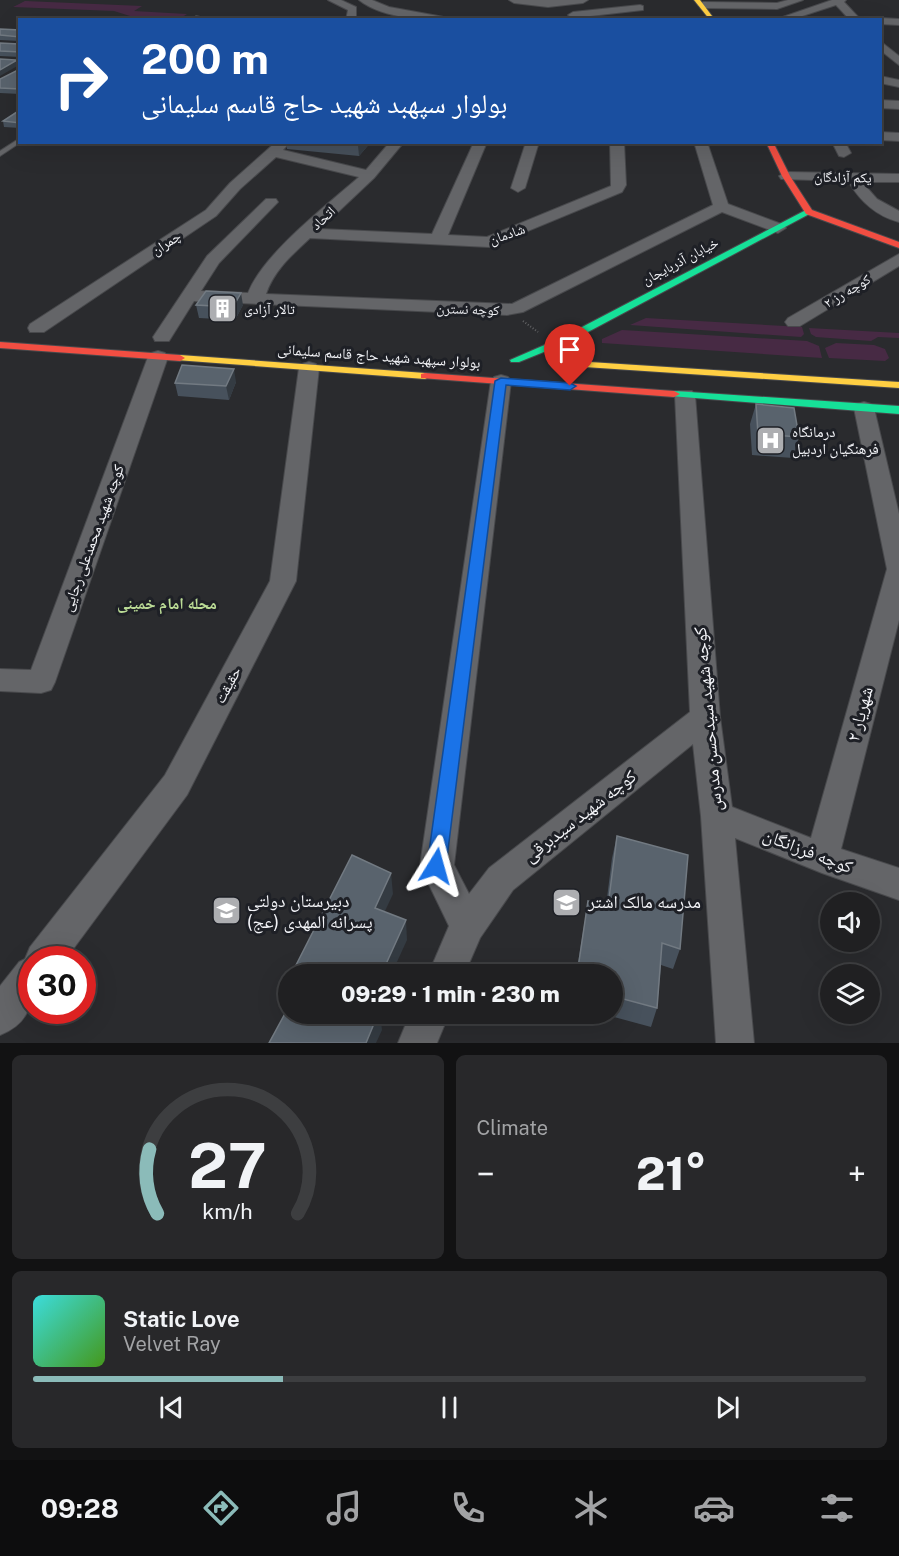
<!DOCTYPE html>
<meta charset="utf-8">
<style>
body{margin:0;font-family:"Public Sans","Noto Naskh Arabic",sans-serif;background:#28282a;color:#f1f3f6;height:100vh;display:flex;flex-direction:column;font-size:22px;white-space:nowrap}
*{box-sizing:border-box;margin:0}
p{font-size:20px;color:#a2a3a5}
.icon{flex:none;width:33px;height:33px;fill:none;stroke:currentColor;stroke-width:2;stroke-linecap:round;stroke-linejoin:round}
.map{position:relative;height:1043px;overflow:hidden}
.drawer{display:flex;flex-direction:column;gap:12px;padding:12px;background:#121213;flex:1}
.drawer>*{flex:none}
.guide{position:absolute;left:18px;top:18px;width:864px;height:126px;border-radius:0px;box-shadow:0 6px 24px #0002,0 0 0 2px #3d3e40;background:#1a4fa0;color:#fff;overflow:hidden}
.tools{position:absolute;left:820px;top:892px;display:grid;gap:12px}
.tools a{display:grid;place-items:center;width:60px;height:60px;border-radius:50%;background:#202022;box-shadow:0 6px 24px #0002,0 0 0 2px #3d3e40;font-size:30px}
.speed{position:absolute;left:18px;top:946px;display:flex;gap:12px;font-size:30px;font-weight:700;text-align:center}
.speed>*{display:grid;place-content:center;width:78px;height:78px;border-radius:50%;background:#202022;box-shadow:0 6px 24px #0002,0 0 0 2px #3d3e40;line-height:1}
.speed .limit{border:9px solid #d22;background:#fff;color:#111}
.pin{position:absolute;display:grid;place-items:center;width:51px;height:51px;color:#fff;margin:-62px -26px;border-radius:50% 50% 50% 0;rotate:-45deg;box-shadow:0 0 6px #0007}
.pin .icon{rotate:45deg}
.me{position:absolute;width:66px;margin:-33px;rotate:8deg;stroke-linejoin:round;filter:drop-shadow(0 0 4px #0008)}
.turn{display:flex;align-items:center;gap:21px;height:126px;padding:0 24px;font-size:27px}
.turn .icon{width:78px;height:78px;stroke-width:2.5}
.turn b{display:block;font-size:42px;line-height:51px}
.big{font-size:45px;font-weight:800;line-height:1.1}
.drawer .widget{flex:1;display:flex;flex-direction:column;justify-content:center;gap:9px;min-width:0;padding:0 21px;border-radius:9px;background:#28282a}
.drawer .dial{align-items:center;gap:0}
.dial svg{height:156px;overflow:visible;fill:none;stroke:#3d3e40;stroke-width:7;stroke-linecap:round;text-anchor:middle}
.dial text{fill:#f1f3f6;stroke:none}
.song{display:flex;align-items:center;gap:18px}
.cover{width:72px;height:72px;border-radius:9px;background:linear-gradient(135deg,hsl(180 70% 55%),hsl(100 70% 35%))}
.played{height:6px;border-radius:3px;background:linear-gradient(90deg,#8bbbb9 30%,#3d3e40 30%)}
.keys{display:flex;justify-content:space-around;direction:ltr}
.heat{display:flex;justify-content:space-between;align-items:center;font-size:33px;direction:ltr}
.drawer .tiles{flex:1;display:grid;gap:12px;grid-template-columns:1fr 1fr}
.widget:last-child{grid-column:span 2}
.trip{position:absolute;left:278px;top:964px;width:345px;height:60px;border-radius:30px;background:#202022;box-shadow:0 6px 24px #0002,0 0 0 2px #3d3e40;font-weight:800;line-height:60px;text-align:center}
.tabs{display:flex;height:96px;justify-content:space-around;align-items:center;background:#0d0d0e;color:#a2a3a5}
.tabs .icon{width:42px;height:42px}
.tabs .on{color:#8bbbb9}
.tabs b{font-size:27px;color:#f1f3f6}
.map>svg:first-child{display:block}
</style>
<div class="map">
<svg width="899" height="1043" viewBox="0 0 899 1043">
<rect width="100%" height="100%" fill="#2a2b2e"/>
<g fill="#472a44">
<path d="M25 1 142 6 134 11 187 14 179 19 129 20 130 16 114 11 13 7Z"/>
<path d="M646 318 802 327 804 334 801 337 630 325Z"/>
<path d="M809 328 899 333V338L878 337 871 341 816 337 811 334Z"/>
<path d="M622 330 807 341 819 346 822 358 602 343V339Z"/>
<path d="M836 343 874 345 885 349 889 358 885 361 829 358 825 348Z"/>
</g>
<g fill="none" stroke-linecap="round" stroke-linejoin="round">
<defs>
<g id="lane">
<path d="M196 16 200 17 198 20H193Z"/>
<path d="M20 138 21 142 0 156V151Z"/>
</g>
<g id="street">
<path d="M328 0H341L356 7V20H346L348 10Z"/>
<path d="M359 0H372L389 7 460 20C429 20 384 20 359 0Z"/>
<path d="M509 0H588L583 3 548 7 514 3Z"/>
<path d="M788 0H803L777 9 703 8 698 5 703 2 777 3Z"/>
<path d="M832 0H846L844 2 861 20H850L836 5 790 20 777 19Z"/>
<path d="M640 5 643 6V10L573 18 568 15 573 12Z"/>
<path d="M880 18 899 19V25L880 24V20H876Z"/>
<path d="M880 41 899 56V65L880 50Z"/>
<path d="M880 76 899 80V87L880 83Z"/>
<path d="M880 100 899 101V109L880 108Z"/>
<path d="M880 132 899 133V141L880 140Z"/>
<path d="M276 142H290L283 150 366 170 390 142H404L374 178 320 229 432 234 474 142H487L448 235 487 237 611 186 610 142H624L626 185 622 192 489 247 310 238C292 255 274 270 266 294L512 304 713 205 694 142H707L728 204 784 225 786 228 778 233 722 212 523 312 507 315 194 301 169 341H155L153 337 207 256 266 199H276L278 202 219 263 201 291 248 293C263 254 326 206 359 177L276 157 240 189 216 216 44 332H30L28 328 30 324 206 210 230 183Z"/>
<path d="M526 142H539L525 188 518 192 511 188Z"/>
<path d="M832 142H845L851 153 844 157 839 156Z"/>
<path d="M786 172 899 174V182H862L877 199 899 211V222C876 216 860 201 848 181L781 179 779 176Z"/>
<path d="M899 254V266L800 326H788L785 322 788 318Z"/>
<path d="M158 351 165 353 168 357 55 682 51 690 41 693 0 691V669L31 670 148 357 151 353Z"/>
<path d="M309 362 316 364 319 368 296 581 187 795 65 960H32C32 994 37 1020 0 1035V986L19 962 25 959 30 947 165 775 270 581 299 368 302 364Z"/>
<path d="M501 375 508 377 511 381 454 865 469 894 489 868 690 712 675 395 678 391H692L695 395 720 717 732 807 811 838 887 569 854 408 857 404 864 402 871 404 874 408 899 514V620L841 849 899 868V900L822 873 735 838 754 1043H716L701 816 693 744 513 890 480 938 464 975H428L449 926 420 866 491 381 494 377Z"/>
<path d="M410 1014H449L437 1043H398Z"/>
</g>
<g id="fast">
<path d="M806 210 813 212 571 341 519 362H511L510 360 563 337Z"/>
<path d="M674 391 899 406V414L670 396 668 394Z"/>
</g>
<g id="slow">
<path d="M694 0H700L715 20H710Z"/>
<path d="M180 355 425 373 431 376 425 379 176 360 175 358Z"/>
<path d="M574 361 899 382V388L570 366 569 364Z"/>
</g>
<g id="jam">
<path d="M766 142H773L790 176 812 210 899 242V248L806 214 782 176Z"/>
<path d="M0 342 180 355 185 358 180 361 0 348Z"/>
<path d="M425 373 674 391 680 394 674 397 421 378V374Z"/>
</g>
</defs>
<use href="#lane" stroke="#48494c" stroke-width="2"/>
<use href="#street" stroke="#48494c" stroke-width="2"/>
<use href="#fast" stroke="#48494c" stroke-width="2"/>
<use href="#slow" stroke="#48494c" stroke-width="2"/>
<use href="#jam" stroke="#48494c" stroke-width="2"/>
<path stroke="#626365" stroke-width="2" stroke-dasharray="1 2" stroke-linecap="butt" d="M523 321 538 332"/>
<use href="#lane" fill="#646568" fill-rule="evenodd"/>
<use href="#street" fill="#646568" fill-rule="evenodd"/>
<use href="#fast" fill="#16e098" fill-rule="evenodd"/>
<use href="#slow" fill="#ffcf43" fill-rule="evenodd"/>
<use href="#jam" fill="#f24e42" fill-rule="evenodd"/>
</g>
<g fill="#47515c">
<path d="M0 29 20 30V41L0 40Z"/>
<path d="M20 42V57L0 56V43L19 44Z"/>
<path d="M20 69V94L0 93V79Z"/>
<path d="M20 110V128L4 127 3 121Z"/>
<path d="M287 142H371L359 156 287 149Z"/>
<path d="M196 305H243L235 320 199 318Z"/>
<path d="M236 382 229 400 178 396 175 383Z"/>
<path d="M756 404 799 437 793 458 752 455 750 424Z"/>
<path d="M617 836 680 949 673 969 661 965 657 1008 651 1027 603 1014H612V975H576L588 901 606 906 612 858Z"/>
</g>
<g fill="#343b42">
<path d="M17 60 19 65 0 76V70Z"/>
<path d="M360 142H371L359 156 358 145Z"/>
<path d="M241 293 243 305 235 320 233 307Z"/>
<path d="M234 369 236 382 229 400 226 386Z"/>
<path d="M391 873 393 894 377 928 375 908Z"/>
<path d="M406 920 407 940 391 975H381Z"/>
<path d="M378 1014H380L382 1030 376 1043H366Z"/>
</g>
<g fill="#59636d" stroke="#727a82" stroke-width="1.5">
<path d="M0 29 20 30V37L0 35Z"/>
<path d="M20 42V52L0 51V43L19 44Z"/>
<path d="M0 59 17 60 0 70Z"/>
<path d="M20 69V89L0 88V79Z"/>
<path d="M20 110V123L3 121Z"/>
<path d="M334 142H360L358 145Z"/>
<path d="M206 291 241 293 233 307 196 305Z"/>
<path d="M182 365 234 369 226 386 175 383Z"/>
<path d="M756 404 794 408 799 437 758 434Z"/>
<path d="M617 836 688 855 680 949 662 943 657 1008 612 996V975H577L588 901 608 906Z"/>
<path d="M352 855 391 873 375 908 406 920 381 975H291Z"/>
<path d="M288 1008V1014H378L366 1043H269Z"/>
</g>
<path fill="#1a73e8" stroke="#114b97" stroke-width="1.5" d="M501 378 570 383 576 386 570 390 506 385 446 866 443 872 436 875 430 872 427 866 495 381Z"/>
<defs>
<symbol id="building-square" viewBox="-11 -11 22 22"><rect x="-9" y="-9" width="18" height="18" rx="4" fill="#adaeb1" stroke="#1e2026"/><path d="M-4-6H4V6H1V3H-1V6H-4ZM-2.5-4.3h1.7v1.8h-1.7ZM.8-4.3h1.7v1.8H.8ZM-2.5-1h1.7V.8h-1.7ZM.8-1h1.7V.8H.8Z" fill="#fff"/></symbol>
<symbol id="hospital-square" viewBox="-11 -11 22 22"><rect x="-9" y="-9" width="18" height="18" rx="4" fill="#adaeb1" stroke="#1e2026"/><path d="M-5-5h3v3.5h4V-5h3V5h-3V1.5h-4V5h-3Z" fill="#fff"/></symbol>
<symbol id="school-square" viewBox="-11 -11 22 22"><rect x="-9" y="-9" width="18" height="18" rx="4" fill="#adaeb1" stroke="#1e2026"/><path d="M0-5L7-2L0 1L-7-2ZM-4 1L0 2.5L4 1V4Q0 6-4 4Z" fill="#fff"/></symbol>
</defs>
<g fill-rule="evenodd">
<use href="#building-square" x="206" y="292" width="33" height="33"/>
<use href="#hospital-square" x="754" y="424" width="33" height="33"/>
<use href="#school-square" x="550" y="886" width="33" height="33"/>
<use href="#school-square" x="210" y="894" width="33" height="33"/>
</g>
<g text-anchor="middle" stroke-width="6" stroke-linejoin="round" paint-order="stroke">
<g font-size="14" fill="#f3f4f8" stroke="#1e2026">
<text transform="translate(843 177) rotate(1)" y="5">یکم آزادگان</text>
<text transform="translate(323 218) rotate(-43)" y="5">اتحاد</text>
<text transform="translate(507 234) rotate(-19)" y="5">شادمان</text>
<text transform="translate(166 243) rotate(-33)" y="5">چمران</text>
<text transform="translate(680 261) rotate(-28)" y="5">خیابان آذربایجان</text>
<text transform="translate(847 291) rotate(-31)" y="5">کوچه رز ۲</text>
<text transform="translate(468 309) rotate(2)" y="5">کوچه نسترن</text>
</g>
<g font-size="14" fill="#f3f4f8" stroke="#1e2026" text-anchor="start">
<text x="244" y="314">تالار آزادی</text>
</g>
<g font-size="15" fill="#f3f4f8" stroke="#1e2026">
<text transform="translate(379 356) rotate(4)" y="5">بولوار سپهبد شهید حاج قاسم سلیمانی</text>
<text transform="translate(93 538) rotate(-70)" y="5">کوچه شهید محمدعلی رجایی</text>
<text transform="translate(228 685) rotate(-62)" y="5">حقیقت</text>
</g>
<g font-size="15" fill="#f3f4f8" stroke="#1e2026" text-anchor="start">
<text x="792" y="437">درمانگاه<tspan x="792" dy="17">فرهنگیان اردبیل</tspan></text>
</g>
<g font-size="16" font-weight="bold" fill="#bbdc96" stroke="#1e2026">
<text x="167" y="609">محله امام خمینی</text>
</g>
<g font-size="18" fill="#f3f4f8" stroke="#1e2026">
<text transform="translate(860 714) rotate(-75)" y="6">شهریار ۲</text>
<text transform="translate(708 719) rotate(-95)" y="6">کوچه شهید سیدحسن مدرس</text>
<text transform="translate(580 816) rotate(-38)" y="6">کوچه شهید سیدبرقی</text>
<text transform="translate(808 851) rotate(21)" y="6">کوچه فرزانگان</text>
</g>
<g font-size="18" fill="#f3f4f8" stroke="#1e2026" text-anchor="start">
<text x="247" y="907">دبیرستان دولتی<tspan x="247" dy="21">پسرانه المهدی (عج)</tspan></text>
<text x="588" y="908">مدرسه مالک اشتر</text>
</g>
</g>
</svg>
<div class="tools">
<a><svg class="icon" aria-label="sound" viewBox="0 0 24 24"><path d="M4 9h4l5-4v14l-5-4H4zM17 9q2 3 0 6"/></svg></a>
<a><svg class="icon" aria-label="layers" viewBox="0 0 24 24"><path d="M12 4l9 5-9 5-9-5zM3 14l9 5 9-5"/></svg></a>
</div>
<div class="speed"><div class="limit">30</div></div>
<div class="pin" style="left:570px;top:386px;background:#d93025"><svg class="icon" aria-label="arrive" viewBox="0 0 24 24"><path d="M6 21V4h12l-3 4 3 4H6"/></svg></div>
<svg class="me" style="left:436px;top:866px" viewBox="-20 -20 40 40"><path d="M0-17L14 15 0 8-14 15z" fill="#1a73e8" stroke="#fff" stroke-width="4"/></svg>
<div class="trip">09:29 · 1 min · 230 m</div>
<div class="guide">
<div class="turn"><svg class="icon" aria-label="right" viewBox="0 0 24 24"><path d="M7 20v-9h11M14 6l5 5-5 5"/></svg><div><b>200 m</b>بولوار سپهبد شهید حاج قاسم سلیمانی</div></div>
</div>
</div>
<section class="drawer">
<div class="tiles">
<div class="widget dial"><svg viewBox="0 0 100 80">
<path d="M14 69A42 42 0 1 1 86 69"/>
<path d="M14 69A42 42 0 0 1 10 36" stroke="#8bbbb9"/>
<text x="50" y="56" font-size="32" font-weight="700">27</text>
<text x="50" y="72" font-size="11">km/h</text>
</svg></div>
<div class="widget"><p>Climate</p>
<div class="heat"><a>−</a><b class="big">21°</b><a>+</a></div>
</div>
<div class="widget">
<div class="song"><i class="cover"></i><div><b>Static Love</b><p>Velvet Ray</p></div></div>
<div class="played"></div>
<div class="keys"><svg class="icon" aria-label="previous" viewBox="0 0 24 24"><path d="M18 5L8 12l10 7zM5 5v14"/></svg><svg class="icon" aria-label="pause" viewBox="0 0 24 24"><path d="M8 5v14M16 5v14"/></svg><svg class="icon" aria-label="next" viewBox="0 0 24 24"><path d="M6 5l10 7-10 7zM19 5v14"/></svg></div>
</div>
</div>
</section>
<nav class="tabs">
<b>09:28</b>
<svg class="icon on" aria-label="directions" viewBox="0 0 24 24"><path d="M12 3l9 9-9 9-9-9zM9 14v-3h6M13 9l2 2-2 2"/></svg>
<svg class="icon" aria-label="music" viewBox="0 0 24 24"><path d="M9 18V5l10-2v13"/><circle cx="6" cy="18" r="3"/><circle cx="16" cy="16" r="3"/></svg>
<svg class="icon" aria-label="phone" viewBox="0 0 24 24"><path d="M5 4h4l2 5-3 2q2 4 5 5l2-3 5 2v4C11 20 4 13 5 4z"/></svg>
<svg class="icon" aria-label="climate" viewBox="0 0 24 24"><path d="M12 3v18M4 7l16 10M4 17L20 7"/></svg>
<svg class="icon" aria-label="car" viewBox="0 0 24 24"><path d="M5 17H2v-5l4-1 3-4h7l3 4 3 1v5h-3M9 17h6M6 11h13"/><circle cx="7" cy="17" r="2"/><circle cx="17" cy="17" r="2"/></svg>
<svg class="icon" aria-label="filters" viewBox="0 0 24 24"><path d="M4 7h16M4 17h16"/><circle cx="9" cy="7" r="2"/><circle cx="15" cy="17" r="2"/></svg>
</nav>
